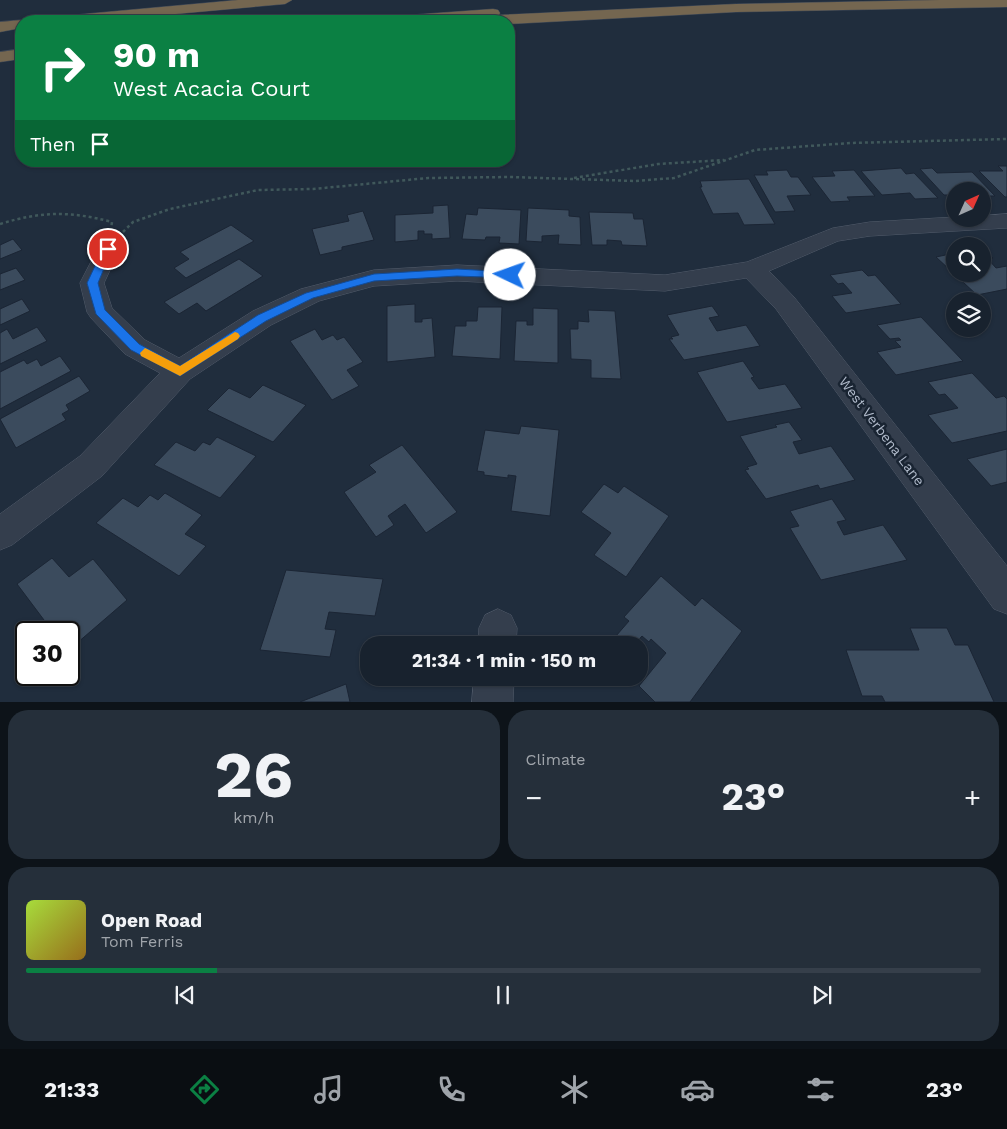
<!DOCTYPE html>
<meta charset="utf-8">
<style>
body{margin:0;font-family:"Work Sans",sans-serif;background:#252f3a;color:#f1f3f6;height:100vh;display:flex;flex-direction:column;font-size:19px;white-space:nowrap}
*{box-sizing:border-box;margin:0}
p{font-size:16px;color:#9fa4aa}
.icon{flex:none;width:28px;height:28px;fill:none;stroke:currentColor;stroke-width:2;stroke-linecap:round;stroke-linejoin:round}
.map{position:relative;height:702px;overflow:hidden}
.drawer{display:flex;flex-direction:column;gap:8px;padding:8px;background:#0d1319;flex:1}
.drawer>*{flex:none}
.top-card{position:absolute;left:15px;top:15px;width:500px;height:152px;border-radius:20px;box-shadow:0 1px 4px #0004,0 0 0 1px #363f4a;background:#0b8043;color:#fff;overflow:hidden}
.needle{width:32px;rotate:45deg}
.controls{position:absolute;left:946px;top:182px;display:grid;gap:10px}
.controls a{display:grid;place-items:center;width:45px;height:45px;border-radius:50%;background:#18222e;box-shadow:0 1px 4px #0004,0 0 0 1px #363f4a;font-size:25px}
.speed{position:absolute;left:15px;top:621px;display:flex;gap:10px;font-size:25px;font-weight:700;text-align:center}
.speed>*{display:grid;place-content:center;width:65px;height:65px;border-radius:50%;background:#18222e;box-shadow:0 1px 4px #0004,0 0 0 1px #363f4a;line-height:1}
.speed .limit{border:2px solid #111;border-radius:8px;background:#fff;color:#111}
.pin{position:absolute;display:grid;place-items:center;width:42px;height:42px;color:#fff;margin:-21px;border:2px solid #fff;border-radius:50%;box-shadow:0 1px 5px #0007}
.me{position:absolute;width:55px;margin:-28px;rotate:273deg;stroke-linejoin:round;filter:drop-shadow(0 0 4px #0008)}
.turn{display:flex;align-items:center;gap:18px;height:105px;padding:0 15px;font-size:22px}
.turn .icon{width:65px;height:65px;stroke-width:2.5}
.turn b{display:block;font-size:35px;line-height:42px}
.then{display:flex;align-items:center;height:48px;padding:0 15px;background:#0003;gap:10px;font-size:19px}
.big{font-size:38px;font-weight:700;line-height:1.1}
.drawer .widget{flex:1;display:flex;flex-direction:column;justify-content:center;gap:8px;min-width:0;padding:0 18px;border-radius:20px;background:#252f3a}
.drawer .dial{align-items:center;gap:0}
.dial b{font-size:65px;line-height:1}
.song{display:flex;align-items:center;gap:15px}
.cover{width:60px;height:60px;border-radius:8px;background:linear-gradient(135deg,hsl(80 70% 55%),hsl(40 70% 35%))}
.played{height:5px;border-radius:2px;background:linear-gradient(90deg,#0b8043 20%,#363f4a 20%)}
.keys{display:flex;justify-content:space-around;direction:ltr}
.heat{display:flex;justify-content:space-between;align-items:center;font-size:28px;direction:ltr}
.drawer .tiles{flex:1;display:grid;gap:8px;grid-template-columns:1fr 1fr}
.widget:last-child{grid-column:span 2}
.trip{position:absolute;left:360px;top:636px;width:288px;height:50px;border-radius:20px;background:#18222e;box-shadow:0 1px 4px #0004,0 0 0 1px #363f4a;font-weight:700;line-height:50px;text-align:center}
.tab-bar{display:flex;height:80px;justify-content:space-around;align-items:center;background:#0a0e12;color:#9fa4aa}
.tab-bar .icon{width:35px;height:35px}
.tab-bar .on{color:#0b8043}
.tab-bar b{font-size:22px;color:#f1f3f6}
.map>svg:first-child{display:block}
</style>
<div class="map">
<svg width="1007" height="702" viewBox="0 0 1007 702">
<rect width="100%" height="100%" fill="#202d3d"/>
<g fill="#3b4b5d" stroke="#1b2534">
<path d="M998 166H1007V197H1005L979 171H1003Z"/>
<path d="M901 168 906 174 914 173 938 198 915 199 910 193 882 195 861 171Z"/>
<path d="M932 168 937 173 972 172 995 196H982V191H955V195H944L920 169Z"/>
<path d="M787 170 791 177H798L811 195 787 196 795 211 775 212 754 175H768L766 171Z"/>
<path d="M854 170 875 196 847 197 850 201 831 202 812 177 835 176 832 171Z"/>
<path d="M749 179 775 224 744 225 738 213 713 214 700 187H702L700 181Z"/>
<path d="M448 205 450 238 432 239V234H424V231H418V240L395 242V215L433 213V206Z"/>
<path d="M478 208 521 210 519 244 499 243 500 237H486L485 240 462 239 466 214 477 215Z"/>
<path d="M528 208 569 210V216L580 217 581 245 558 244 559 235 542 236V242L526 241Z"/>
<path d="M363 211 374 240 342 247V250L320 255 312 229 349 221 347 215Z"/>
<path d="M589 212 633 213 634 219H643L647 246 622 245 621 241 607 240V245H592Z"/>
<path d="M231 225 254 241 186 278 174 268 189 259 180 252Z"/>
<path d="M13 239 22 250 0 259V245Z"/>
<path d="M982 249 993 258 988 259 996 268 1007 266V289L977 295 936 257 955 253V274H982Z"/>
<path d="M239 259 263 276 206 311 197 303 179 314 164 302Z"/>
<path d="M16 268 25 280 0 290V274Z"/>
<path d="M862 270 868 276 875 275 901 304 846 313 832 296 852 293 843 283 838 284 830 275Z"/>
<path d="M22 299 30 311 0 325V309Z"/>
<path d="M415 304V322H422V319L432 318 435 357 387 362V306Z"/>
<path d="M712 306 719 316 709 318 717 331 746 325 760 346 684 360 669 339H673L671 337 679 335 667 315Z"/>
<path d="M478 307H502L500 359 452 356 455 326H466V321H477Z"/>
<path d="M533 308 558 309V363L514 361 516 321H527V325H533Z"/>
<path d="M588 310 615 311 621 379 591 378V360L571 359 570 329H578V321L589 322Z"/>
<path d="M921 317 963 361 896 375 877 352 901 347 895 341 901 340 899 338 890 339 877 325Z"/>
<path d="M37 327 47 341 0 364V333L7 329 13 339Z"/>
<path d="M315 329 322 340 333 335 337 340 344 337 363 362 347 370 359 386 332 400 290 341Z"/>
<path d="M60 356 71 371 0 409V372L24 360 27 364 37 359 41 366Z"/>
<path d="M743 361 754 377 751 378 759 389 785 384 802 408 727 422 697 372Z"/>
<path d="M972 373 996 398 1004 396 1007 399V431L952 443 928 415 958 408 945 394 939 395 928 382Z"/>
<path d="M79 376 90 391 66 405 69 410 62 414 66 420 16 448 0 419Z"/>
<path d="M263 385 306 405 273 442 207 410 229 388 250 398Z"/>
<path d="M789 422 802 440 793 442 799 454 831 446 855 480 820 489 818 485 766 499 745 470 749 469 747 467 757 464 740 436 777 427 775 425Z"/>
<path d="M521 426 559 430 550 516 511 511 516 476 508 475V478L484 475V472L477 471 485 430 519 434Z"/>
<path d="M217 437 256 456 220 498 154 465 176 442 195 451 203 442 210 445Z"/>
<path d="M402 445 457 512 426 533 405 504 388 516 394 525 376 537 344 492 376 472 369 465Z"/>
<path d="M1007 449V482L991 486 967 459Z"/>
<path d="M604 484 618 493 624 486 669 516 626 577 594 555 611 533 581 512Z"/>
<path d="M165 493 202 515 185 534 206 546 179 576 96 523 123 498 138 507 150 495 158 500Z"/>
<path d="M832 499 846 520 837 522 844 535 883 525 907 560 821 580 790 528 799 526 790 511Z"/>
<path d="M52 558 69 577 93 559 127 600 69 650V632H53L17 584Z"/>
<path d="M286 570 383 579 375 616 329 612 325 629 336 630 330 657 260 650Z"/>
<path d="M661 576 695 606 702 598 742 631 690 702H655L639 686 666 653 651 639 649 642 642 636 634 645H625L616 636 629 621 624 617Z"/>
<path d="M910 628H947L955 645H968L994 702H885L882 696H862L846 650H919Z"/>
<path d="M346 684 350 702H300Z"/>
</g>
<g fill="none" stroke-linecap="round" stroke-linejoin="round">
<defs>
<g id="minor">
<path d="M1007 214V228L870 236 838 241 769 271 794 297 1007 566V614L994 609 776 309 746 278 665 291 457 281 374 286 319 301 271 325 190 379 102 476 12 545 0 550V514L80 456 160 373 125 354 91 318 87 312 80 283 100 244 108 241 116 244 120 249 104 283 112 308 145 340 179 358 253 311 301 289 374 270 457 265 665 275 747 262 833 228 870 222 955 217V219H982V216Z"/>
<path d="M498 609 511 615 517 628 516 645H478L479 628 485 615Z"/>
<path d="M474 678H514L513 702H472Z"/>
</g>
<g id="highway">
<path d="M238 0H292L285 4 98 21H45L47 18 52 17Z"/>
<path d="M939 0H1007V7L736 12 509 24V21H468L469 19 440 21H375L377 18 382 17 493 9 498 10 500 13 499 15 736 4Z"/>
<path d="M21 20 27 21H21V28L0 32V22Z"/>
<path d="M21 49V59L0 62V52Z"/>
</g>
</defs>
<use href="#minor" stroke="#525c6b" stroke-width="1"/>
<use href="#highway" stroke="#3f4958" stroke-width="1"/>
<g stroke="#40585b" stroke-width="2.5" stroke-dasharray="3 3" stroke-linecap="butt">
<path d="M574 178 658 164 724 160"/>
<path d="M0 224C42 211 70 211 112 222L111 229"/>
<path d="M123 232 133 222 170 209 258 190 313 189 428 178 511 177 635 181 674 178 755 150 850 143 1007 139"/>
</g>
<use href="#minor" fill="#343e4d" fill-rule="evenodd"/>
<use href="#highway" fill="#746650" fill-rule="evenodd"/>
</g>
<path fill="#1a73e8" stroke="#114b97" d="M108 246 112 249 98 283 105 310 139 344 180 366 258 315 306 293 374 274 457 269 510 272 516 275 510 278 457 276 374 281 313 298 266 321 180 376 131 350 96 314 87 283 103 249Z"/>
<path fill="#f59e0b" d="M235 332 238 333 240 336 238 339 180 376 141 356 140 353 145 348 149 350 180 366Z"/>
<g text-anchor="middle" stroke-width="5" stroke-linejoin="round" paint-order="stroke">
<g font-size="14" fill="#afb9c9" stroke="#192432">
<text transform="translate(882 431) rotate(53)" y="5">West Verbena Lane</text>
</g>
</g>
</svg>
<div class="controls">
<a><svg class="needle" viewBox="-14 -14 28 28"><path d="M0-13l5 13h-10z" fill="#e53935"/><path d="M0 13l5-13h-10z" fill="#9fa4aa"/></svg></a>
<a><svg class="icon" aria-label="search" viewBox="0 0 24 24"><circle cx="10" cy="10" r="6"/><path d="M15 15l6 6"/></svg></a>
<a><svg class="icon" aria-label="layers" viewBox="0 0 24 24"><path d="M12 4l9 5-9 5-9-5zM3 14l9 5 9-5"/></svg></a>
</div>
<div class="speed"><div class="limit">30</div></div>
<div class="pin" style="left:108px;top:249px;background:#d93025"><svg class="icon" aria-label="arrive" viewBox="0 0 24 24"><path d="M6 21V4h12l-3 4 3 4H6"/></svg></div>
<svg class="me" style="left:510px;top:275px" viewBox="-20 -20 40 40"><circle r="19" fill="#fff"/><path d="M0-13L10 11 0 6-10 11z" fill="#1a73e8"/></svg>
<div class="trip">21:34 · 1 min · 150 m</div>
<div class="top-card">
<div class="turn"><svg class="icon" aria-label="right" viewBox="0 0 24 24"><path d="M7 20v-9h11M14 6l5 5-5 5"/></svg><div><b>90 m</b>West Acacia Court</div></div>
<div class="then">Then<svg class="icon" aria-label="arrive" viewBox="0 0 24 24"><path d="M6 21V4h12l-3 4 3 4H6"/></svg></div>
</div>
</div>
<section class="drawer">
<div class="tiles">
<div class="widget dial"><b>26</b><p>km/h</p></div>
<div class="widget"><p>Climate</p>
<div class="heat"><a>−</a><b class="big">23°</b><a>+</a></div>
</div>
<div class="widget">
<div class="song"><i class="cover"></i><div><b>Open Road</b><p>Tom Ferris</p></div></div>
<div class="played"></div>
<div class="keys"><svg class="icon" aria-label="previous" viewBox="0 0 24 24"><path d="M18 5L8 12l10 7zM5 5v14"/></svg><svg class="icon" aria-label="pause" viewBox="0 0 24 24"><path d="M8 5v14M16 5v14"/></svg><svg class="icon" aria-label="next" viewBox="0 0 24 24"><path d="M6 5l10 7-10 7zM19 5v14"/></svg></div>
</div>
</div>
</section>
<nav class="tab-bar">
<b>21:33</b>
<svg class="icon on" aria-label="directions" viewBox="0 0 24 24"><path d="M12 3l9 9-9 9-9-9zM9 14v-3h6M13 9l2 2-2 2"/></svg>
<svg class="icon" aria-label="music" viewBox="0 0 24 24"><path d="M9 18V5l10-2v13"/><circle cx="6" cy="18" r="3"/><circle cx="16" cy="16" r="3"/></svg>
<svg class="icon" aria-label="phone" viewBox="0 0 24 24"><path d="M5 4h4l2 5-3 2q2 4 5 5l2-3 5 2v4C11 20 4 13 5 4z"/></svg>
<svg class="icon" aria-label="climate" viewBox="0 0 24 24"><path d="M12 3v18M4 7l16 10M4 17L20 7"/></svg>
<svg class="icon" aria-label="car" viewBox="0 0 24 24"><path d="M5 17H2v-5l4-1 3-4h7l3 4 3 1v5h-3M9 17h6M6 11h13"/><circle cx="7" cy="17" r="2"/><circle cx="17" cy="17" r="2"/></svg>
<svg class="icon" aria-label="filters" viewBox="0 0 24 24"><path d="M4 7h16M4 17h16"/><circle cx="9" cy="7" r="2"/><circle cx="15" cy="17" r="2"/></svg>
<b>23°</b>
</nav>
